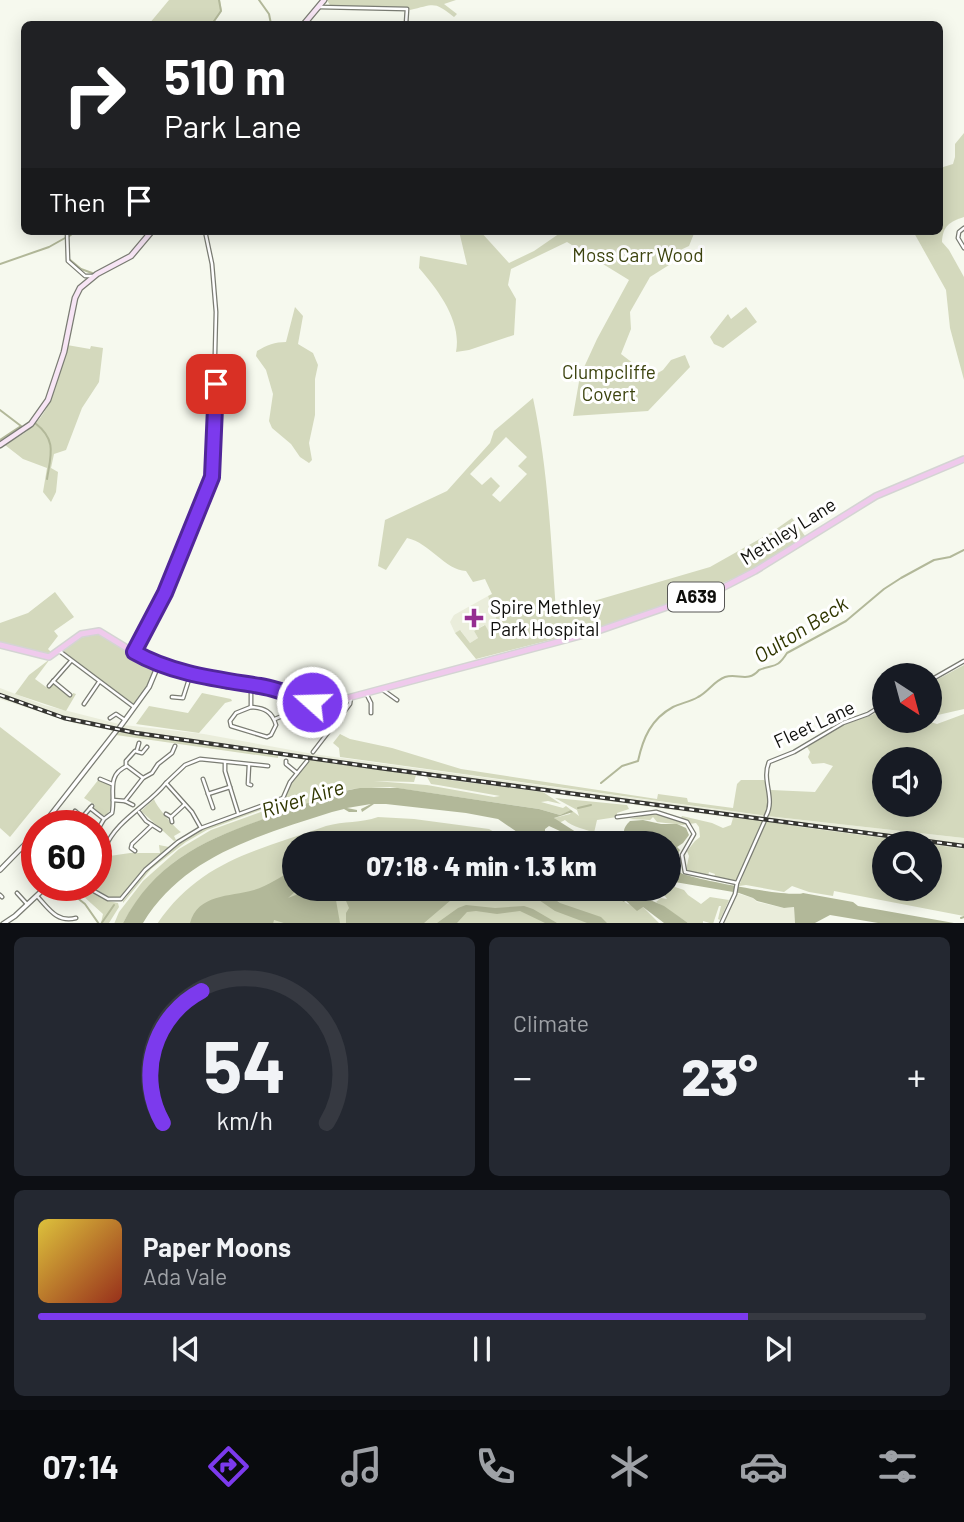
<!DOCTYPE html>
<meta charset="utf-8">
<style>
body{margin:0;font-family:Barlow,sans-serif;background:#242831;color:#f1f3f6;height:100vh;display:flex;flex-direction:column;font-size:26px;white-space:nowrap}
*{box-sizing:border-box;margin:0}
p{font-size:23px;color:#9ea1a6}
.icon{flex:none;width:38px;height:38px;fill:none;stroke:currentColor;stroke-width:2;stroke-linecap:round;stroke-linejoin:round}
.map{position:relative;height:923px;overflow:hidden}
.side{display:flex;flex-direction:column;gap:14px;padding:14px;background:#0d0f14;flex:1}
.side>*{flex:none}
.banner{position:absolute;left:21px;top:21px;width:922px;height:214px;border-radius:10px;box-shadow:0 4px 18px #0003;background:#202124;color:#fff;overflow:hidden}
.needle{width:46px;rotate:144deg}
.fabs{position:absolute;left:872px;top:663px;display:grid;gap:14px}
.fabs a{display:grid;place-items:center;width:70px;height:70px;border-radius:50%;background:#171b24;box-shadow:0 4px 18px #0003;font-size:35px}
.speed{position:absolute;left:21px;top:810px;display:flex;gap:14px;font-size:35px;font-weight:700;text-align:center}
.speed>*{display:grid;place-content:center;width:91px;height:91px;border-radius:50%;background:#171b24;box-shadow:0 4px 18px #0003;line-height:1}
.speed .limit{border:10px solid #d22;background:#fff;color:#111}
.pin{position:absolute;display:grid;place-items:center;width:60px;height:60px;color:#fff;margin:-30px;border-radius:14px;box-shadow:0 4px 10px #0006}
.me{position:absolute;width:77px;margin:-38px;rotate:290deg;stroke-linejoin:round;filter:drop-shadow(0 0 5px #0008)}
.turn{display:flex;align-items:center;gap:24px;height:147px;padding:0 28px;font-size:32px}
.turn .icon{width:91px;height:91px;stroke-width:2.5}
.turn b{display:block;font-size:49px;line-height:60px}
.then{display:flex;align-items:center;height:66px;padding:0 28px;background:#0003;gap:14px;font-size:26px}
.big{font-size:52px;font-weight:800;line-height:1.1}
.side .card{flex:1;display:flex;flex-direction:column;justify-content:center;gap:10px;min-width:0;padding:0 24px;border-radius:10px;background:#242831}
.side .dial{align-items:center;gap:0}
.dial svg{height:182px;overflow:visible;fill:none;stroke:#363941;stroke-width:7;stroke-linecap:round;text-anchor:middle}
.dial text{fill:#f1f3f6;stroke:none}
.song{display:flex;align-items:center;gap:21px}
.cover{width:84px;height:84px;border-radius:10px;background:linear-gradient(135deg,hsl(50 70% 55%),hsl(10 70% 35%))}
.played{height:7px;border-radius:4px;background:linear-gradient(90deg,#7c3aed 80%,#363941 80%)}
.keys{display:flex;justify-content:space-around;direction:ltr}
.heat{display:flex;justify-content:space-between;align-items:center;font-size:38px;direction:ltr}
.side .tiles{flex:1;display:grid;gap:14px;grid-template-columns:1fr 1fr}
.card:last-child{grid-column:span 2}
.trip{position:absolute;left:282px;top:831px;width:399px;height:70px;border-radius:35px;background:#171b24;box-shadow:0 4px 18px #0003;font-weight:800;line-height:70px;text-align:center}
.menu{display:flex;height:112px;justify-content:space-around;align-items:center;background:#090b0e;color:#9ea1a6}
.menu .icon{width:49px;height:49px}
.menu .selected{color:#7c3aed}
.menu b{font-size:32px;color:#f1f3f6}
.map>svg:first-child{display:block}
</style>
<div class="map">
<svg width="964" height="924" viewBox="0 0 964 924">
<rect width="100%" height="100%" fill="#f6f9ee"/>
<g fill="#eaeddb">
<path d="M488 596 500 626 489 632 484 625 474 631 478 638 470 643 461 631 455 633 450 622 454 615Z"/>
<path d="M0 688 44 705 119 724 118 726 122 727 124 725 204 734 313 754 765 816 764 819 733 818 635 805 628 801 627 804 118 732 119 731 77 724 0 699Z"/>
<path d="M767 816 964 838V849L801 827 768 821Z"/>
<path d="M736 893 753 898 757 902 784 908 794 907 795 923 726 924 723 921Z"/>
</g>
<g fill="#d4d9bd" fill-rule="evenodd">
<path d="M169 0H220L222 11 213 24H149Z"/>
<path d="M327 0H456L444 4 457 14 454 17C434 1 435 4 410 10L408 7H331Z"/>
<path d="M964 133V217C949 222 943 226 942 242L949 250 964 277V380L950 328 946 290 913 231H940V168L953 164 955 157V144Z"/>
<path d="M459 231H480L509 263 534 251 563 231H695L689 246 676 252 669 265 650 277 630 312 631 329 621 354 651 377 663 370 671 360 685 355 690 367 648 411 573 416 580 376 597 339 629 280 567 242 511 269 508 285 516 299 514 335 469 350 456 352C462 321 438 290 419 268L420 256 467 265Z"/>
<path d="M295 307 303 316 298 344 313 353 318 365 315 379V415L309 443 312 460 309 463 300 457 291 444 272 428 269 421 273 394 266 370 256 356 257 351C267 345 275 342 286 342Z"/>
<path d="M746 307 757 322 723 348 714 344 710 337 728 314 731 319Z"/>
<path d="M67 345 90 349 91 346 103 348 99 382 82 408 66 450 54 454 51 468 58 472 56 492 51 502 43 492 47 468 23 459 5 445C14 439 25 434 33 426 54 406 60 372 67 345Z"/>
<path d="M533 398C548 468 551 540 556 612L710 567 772 532 792 518 805 536 749 572 706 590 615 623 580 633 563 632 562 637 476 659 455 633 460 630 470 643 478 638 474 631 485 625 489 632 499 626 488 596 492 594 485 579 473 582 466 571C445 570 430 543 407 538L386 570 378 566 385 520 447 491 490 443 494 431ZM506 437 527 457 518 466 527 474 500 502 492 495 500 486 491 477 482 485 470 474Z"/>
<path d="M55 592 74 617 54 631 58 636 48 649 52 653C39 656 15 644 0 643V623L28 613Z"/>
<path d="M99 634 155 668 148 685 135 704 132 705 64 653V649L79 638Z"/>
<path d="M50 659 35 679 46 687 54 684 71 697 73 693 76 694 66 711 15 694 29 675Z"/>
<path d="M964 665V709L929 717V684Z"/>
<path d="M202 693 231 699 232 701 225 703 199 733 136 724 149 706 188 713Z"/>
<path d="M884 708V721H927L937 724 964 714V838L767 816 340 757 339 748 333 743 340 734 350 739 392 748 461 769 657 799 658 794 687 798 688 802 733 808 737 784 741 780H764L771 790 815 792 833 766 824 763 812 764 808 757 810 752 807 747 843 725 872 715ZM884 760H929V805H884Z"/>
<path d="M0 727 61 774 10 837 0 828Z"/>
<path d="M118 732 278 754V758L116 735Z"/>
<path d="M310 760 416 775 414 782 374 781 427 785 494 797 500 796 438 785 431 784 427 777 543 792 561 804 548 801 541 802 563 808 566 806 579 816 577 810 555 798 627 805 629 809 617 813V817L597 820 594 833C586 829 572 827 565 820L559 823 554 818 570 814 572 810 560 815 539 809 390 787 352 789 295 808 292 800 298 796 207 830 186 842 151 869 123 903V901L147 871 176 845 204 828 284 799 290 784Z"/>
<path d="M99 779 110 784 111 809 106 815H100L93 809 95 805 84 798Z"/>
<path d="M154 799C156 806 174 827 181 832L174 836 176 840 174 841 141 811Z"/>
<path d="M291 801 292 809C217 837 166 848 123 923L114 924 119 912 143 881 179 849 211 830Z"/>
<path d="M653 813 680 820 682 816 712 823 723 828 731 825 733 818 764 819 801 827 922 843 884 844V889H929V844L964 849V916L834 891 833 896 809 892 792 886 784 892 746 885 739 886 745 870 742 866 737 881 714 878 715 874 709 872 708 876 686 870 689 856 687 851 695 841 700 837 699 827 696 823 683 825 657 822 653 817 650 820 629 819Z"/>
<path d="M378 817 414 819 489 829 513 843 294 844V889H605L628 904 643 907 659 923 157 924C201 860 257 851 326 826 344 821 361 823 378 817Z"/>
<path d="M159 845 169 847 145 867 120 897H109L89 886H96V858L130 853H160Z"/>
<path d="M669 885 684 890 688 895 701 904 710 897 729 900 720 920 718 919 721 906H719L713 924 703 921V923H688L656 902 661 898 667 899 660 889H668Z"/>
<path d="M85 888 108 901 118 903 119 907 109 923H101L103 914 82 895Z"/>
</g>
<g fill="#b2b899">
<path d="M360 788H398L539 809 560 815 571 810 573 812 554 818 579 834 602 843 573 837 549 826 545 829V831L566 843H533L498 819 466 813 386 804H374L362 812 361 809 371 804 347 808 357 810V812H349L344 809 332 812C261 835 184 855 143 923H123C160 853 216 836 286 811 312 802 333 792 360 788Z"/>
<path d="M643 820 661 824H677L686 828 689 835 683 843 677 847 680 850 678 854 669 858 668 844 629 843C622 834 622 829 630 821Z"/>
<path d="M668 865C673 868 678 872 683 874 699 880 791 898 803 893L853 902 858 906 954 923H878L830 915 815 923H795L794 907 784 908 757 901 753 898 739 893 669 881Z"/>
<path d="M294 870V889H298L288 898 306 891V889H334L340 923 287 924 274 920 273 924 190 923C198 894 229 897 254 890 268 886 281 876 294 870Z"/>
<path d="M341 889H539L560 903 601 917 607 923H587L555 911 536 898 510 896H464L451 900 424 923H346V913L349 908Z"/>
<path d="M606 889 646 890 649 893 648 899 664 906 688 923H664L643 907 637 911 626 901 623 902 622 899Z"/>
<path d="M466 905 495 908 524 906 533 909 557 923H545L520 911 497 914 476 911 467 912 457 923H437L458 908Z"/>
</g>
<g fill="none" stroke-linecap="round" stroke-linejoin="round">
<g stroke="#b2b899" stroke-width="2">
<path d="M259 0 269 14 271 24"/>
<path d="M212 24 221 11 219 0"/>
<path d="M76 231 68 237 69 259 81 269 92 273"/>
<path d="M0 264 49 247 65 238"/>
<path d="M0 410 21 426 0 440"/>
<path d="M35 423C57 440 51 454 47 479"/>
<path d="M601 783 622 766 638 761C643 738 651 719 673 707 681 703 690 702 698 697 708 692 714 681 725 677 738 673 748 683 759 670 774 664 777 669 787 653L846 621 884 589 901 578 934 560 950 557 964 550"/>
<path d="M578 808 591 805"/>
<path d="M70 892 85 904 99 924"/>
<path d="M961 918 964 917"/>
<path d="M101 924 114 905"/>
</g>
<defs>
<g id="minor">
<path d="M319 7 407 9 406 24"/>
<path d="M964 228 959 232 958 238 964 248"/>
<path d="M67 231 68 261 85 276H94"/>
<path d="M58 650 134 707"/>
<path d="M134 651 165 592 212 477 216 312 212 264 205 231"/>
<path d="M53 681 70 695"/>
<path d="M929 681 964 661"/>
<path d="M206 682 227 687"/>
<path d="M49 686 71 661"/>
<path d="M251 686V707"/>
<path d="M383 690 397 700"/>
<path d="M366 693 371 703V713"/>
<path d="M172 697 183 698 191 673"/>
<path d="M84 704 99 682"/>
<path d="M325 704 327 709 341 716"/>
<path d="M251 707C264 708 272 711 276 725L271 735 267 737 231 726 230 721 236 713Z"/>
<path d="M110 718 116 714 125 720"/>
<path d="M275 719 287 714"/>
<path d="M296 720 304 700"/>
<path d="M137 750 139 743"/>
<path d="M313 752 350 704 351 697"/>
<path d="M286 761V764L297 773"/>
<path d="M225 762V771L238 813"/>
<path d="M249 765 248 784 251 785"/>
<path d="M126 766V761L135 751 142 753 147 747"/>
<path d="M100 779 112 784"/>
<path d="M203 779 213 808"/>
<path d="M166 783 185 765 200 759 268 766"/>
<path d="M208 794 230 787"/>
<path d="M113 800 125 801 133 805"/>
<path d="M125 801 143 778 152 773 158 764 172 753 175 746"/>
<path d="M90 808 104 819"/>
<path d="M75 811 82 817"/>
<path d="M139 812 146 821 160 830"/>
<path d="M166 814 171 817 172 822"/>
<path d="M766 816C776 798 761 781 769 762L794 752 843 723 868 714 884 704"/>
<path d="M171 817 184 805"/>
<path d="M617 817 656 812 687 822 694 834 682 855 685 872 737 883"/>
<path d="M78 822 92 806"/>
<path d="M75 826 76 825"/>
<path d="M96 833 104 819 112 813C116 796 105 775 127 766L143 778"/>
<path d="M96 838 99 842"/>
<path d="M109 851 105 848C116 820 148 806 166 783L192 812 201 828"/>
<path d="M135 851 131 848 132 844 152 825"/>
<path d="M85 886 108 899H121L145 870 178 842 201 828 283 798 290 782 307 761"/>
<path d="M17 893 27 904"/>
<path d="M0 895 2 897"/>
<path d="M37 896C49 909 57 923 76 918"/>
<path d="M721 924 735 894 737 883 765 820"/>
</g>
<g id="tertiary">
<path d="M120 727 149 687 159 663"/>
<path d="M42 826 117 730"/>
<path d="M22 849 37 860"/>
<path d="M0 870 37 832"/>
<path d="M3 924 15 916 47 886"/>
</g>
<g id="secondary">
<path d="M304 24 324 0"/>
<path d="M0 445 31 424 48 400 64 352 75 298 80 288 97 274 131 256 152 231"/>
</g>
<path id="primary" d="M0 645 49 657 81 634 99 631 140 656 191 673 220 681 259 686 312 702 325 704 595 632 722 588 755 571 876 496 964 459"/>
</defs>
<use href="#minor" stroke="#7a7c73" stroke-width="5"/>
<use href="#tertiary" stroke="#7a7c73" stroke-width="6"/>
<use href="#secondary" stroke="#7a7c73" stroke-width="7"/>
<use href="#primary" stroke="#d4d4d3" stroke-width="8"/>
<use href="#minor" stroke="#fff" stroke-width="2.5"/>
<use href="#tertiary" stroke="#fff" stroke-width="3.5"/>
<use href="#secondary" stroke="#f7e5f5" stroke-width="4.5"/>
<use href="#primary" stroke="#efcaec" stroke-width="5"/>
<defs>
<path id="rail" d="M0 695 64 718 136 733 380 768 964 846"/>
</defs>
<use href="#rail" stroke="#353531" stroke-width="4.5"/>
<use href="#rail" stroke="#fff" stroke-width="2" stroke-dasharray="5" stroke-linecap="butt"/>
</g>
<g fill="none" stroke-linecap="round" stroke-linejoin="round">
<defs>
<path id="route" d="M216 384 212 477 165 593 134 652C172 674 217 679 260 686 278 689 295 696 312 702"/>
</defs>
<use href="#route" stroke="#51269a" stroke-width="18"/>
<use href="#route" stroke="#7c3aed" stroke-width="12"/>
</g>
<path fill="#952d91" stroke="#fff" stroke-width="2.5" d="M470.5 607.5h7v7h7v7h-7v7h-7v-7h-7v-7h7z"/>
<g text-anchor="middle" stroke-width="6" stroke-linejoin="round" paint-order="stroke">
<rect fill="#fff" stroke="#575755" stroke-width="2" x="668" y="582.5" width="56" height="29" rx="5"/>
<g font-size="18" font-weight="bold" fill="#0f0f0c">
<text x="696" y="603">A639</text>
</g>
<g font-size="19" fill="#3c430e" stroke="#fff">
<text x="638" y="262">Moss Carr Wood</text>
<text x="609" y="379">Clumpcliffe<tspan x="609" dy="22">Covert</tspan></text>
</g>
<g font-size="19" fill="#0f0f0c" stroke="#fff">
<text transform="translate(788 531) rotate(-32)" y="7">Methley Lane</text>
<text transform="translate(814 724) rotate(-25)" y="7">Fleet Lane</text>
</g>
<g font-size="19" fill="#0f0f0c" stroke="#fff" text-anchor="start">
<text x="490" y="614">Spire Methley<tspan x="490" dy="22">Park Hospital</tspan></text>
</g>
<g font-size="21" font-style="italic" fill="#303600" stroke="#fff">
<text transform="translate(801 630) rotate(-32)" y="7">Oulton Beck</text>
<text transform="translate(303 799) rotate(-17)" y="7">River Aire</text>
</g>
</g>
</svg>
<div class="fabs">
<a><svg class="needle" viewBox="-14 -14 28 28"><path d="M0-13l5 13h-10z" fill="#e53935"/><path d="M0 13l5-13h-10z" fill="#9ea1a6"/></svg></a>
<a><svg class="icon" aria-label="sound" viewBox="0 0 24 24"><path d="M4 9h4l5-4v14l-5-4H4zM17 9q2 3 0 6"/></svg></a>
<a><svg class="icon" aria-label="search" viewBox="0 0 24 24"><circle cx="10" cy="10" r="6"/><path d="M15 15l6 6"/></svg></a>
</div>
<div class="speed"><div class="limit">60</div></div>
<div class="pin" style="left:216px;top:384px;background:#d93025"><svg class="icon" aria-label="arrive" viewBox="0 0 24 24"><path d="M6 21V4h12l-3 4 3 4H6"/></svg></div>
<svg class="me" style="left:312px;top:702px" viewBox="-20 -20 40 40"><circle r="17" fill="#7c3aed" stroke="#fff" stroke-width="3"/><path d="M0-11L8 9 0 5-8 9z" fill="#fff"/></svg>
<div class="trip">07:18 · 4 min · 1.3 km</div>
<div class="banner">
<div class="turn"><svg class="icon" aria-label="right" viewBox="0 0 24 24"><path d="M7 20v-9h11M14 6l5 5-5 5"/></svg><div><b>510 m</b>Park Lane</div></div>
<div class="then">Then<svg class="icon" aria-label="arrive" viewBox="0 0 24 24"><path d="M6 21V4h12l-3 4 3 4H6"/></svg></div>
</div>
</div>
<section class="side">
<div class="tiles">
<div class="card dial"><svg viewBox="0 0 100 80">
<path d="M14 69A42 42 0 1 1 86 69"/>
<path d="M14 69A42 42 0 0 1 31 11" stroke="#7c3aed"/>
<text x="50" y="56" font-size="32" font-weight="700">54</text>
<text x="50" y="72" font-size="11">km/h</text>
</svg></div>
<div class="card"><p>Climate</p>
<div class="heat"><a>−</a><b class="big">23°</b><a>+</a></div>
</div>
<div class="card">
<div class="song"><i class="cover"></i><div><b>Paper Moons</b><p>Ada Vale</p></div></div>
<div class="played"></div>
<div class="keys"><svg class="icon" aria-label="previous" viewBox="0 0 24 24"><path d="M18 5L8 12l10 7zM5 5v14"/></svg><svg class="icon" aria-label="pause" viewBox="0 0 24 24"><path d="M8 5v14M16 5v14"/></svg><svg class="icon" aria-label="next" viewBox="0 0 24 24"><path d="M6 5l10 7-10 7zM19 5v14"/></svg></div>
</div>
</div>
</section>
<nav class="menu">
<b>07:14</b>
<svg class="icon selected" aria-label="directions" viewBox="0 0 24 24"><path d="M12 3l9 9-9 9-9-9zM9 14v-3h6M13 9l2 2-2 2"/></svg>
<svg class="icon" aria-label="music" viewBox="0 0 24 24"><path d="M9 18V5l10-2v13"/><circle cx="6" cy="18" r="3"/><circle cx="16" cy="16" r="3"/></svg>
<svg class="icon" aria-label="phone" viewBox="0 0 24 24"><path d="M5 4h4l2 5-3 2q2 4 5 5l2-3 5 2v4C11 20 4 13 5 4z"/></svg>
<svg class="icon" aria-label="climate" viewBox="0 0 24 24"><path d="M12 3v18M4 7l16 10M4 17L20 7"/></svg>
<svg class="icon" aria-label="car" viewBox="0 0 24 24"><path d="M5 17H2v-5l4-1 3-4h7l3 4 3 1v5h-3M9 17h6M6 11h13"/><circle cx="7" cy="17" r="2"/><circle cx="17" cy="17" r="2"/></svg>
<svg class="icon" aria-label="filters" viewBox="0 0 24 24"><path d="M4 7h16M4 17h16"/><circle cx="9" cy="7" r="2"/><circle cx="15" cy="17" r="2"/></svg>
</nav>
